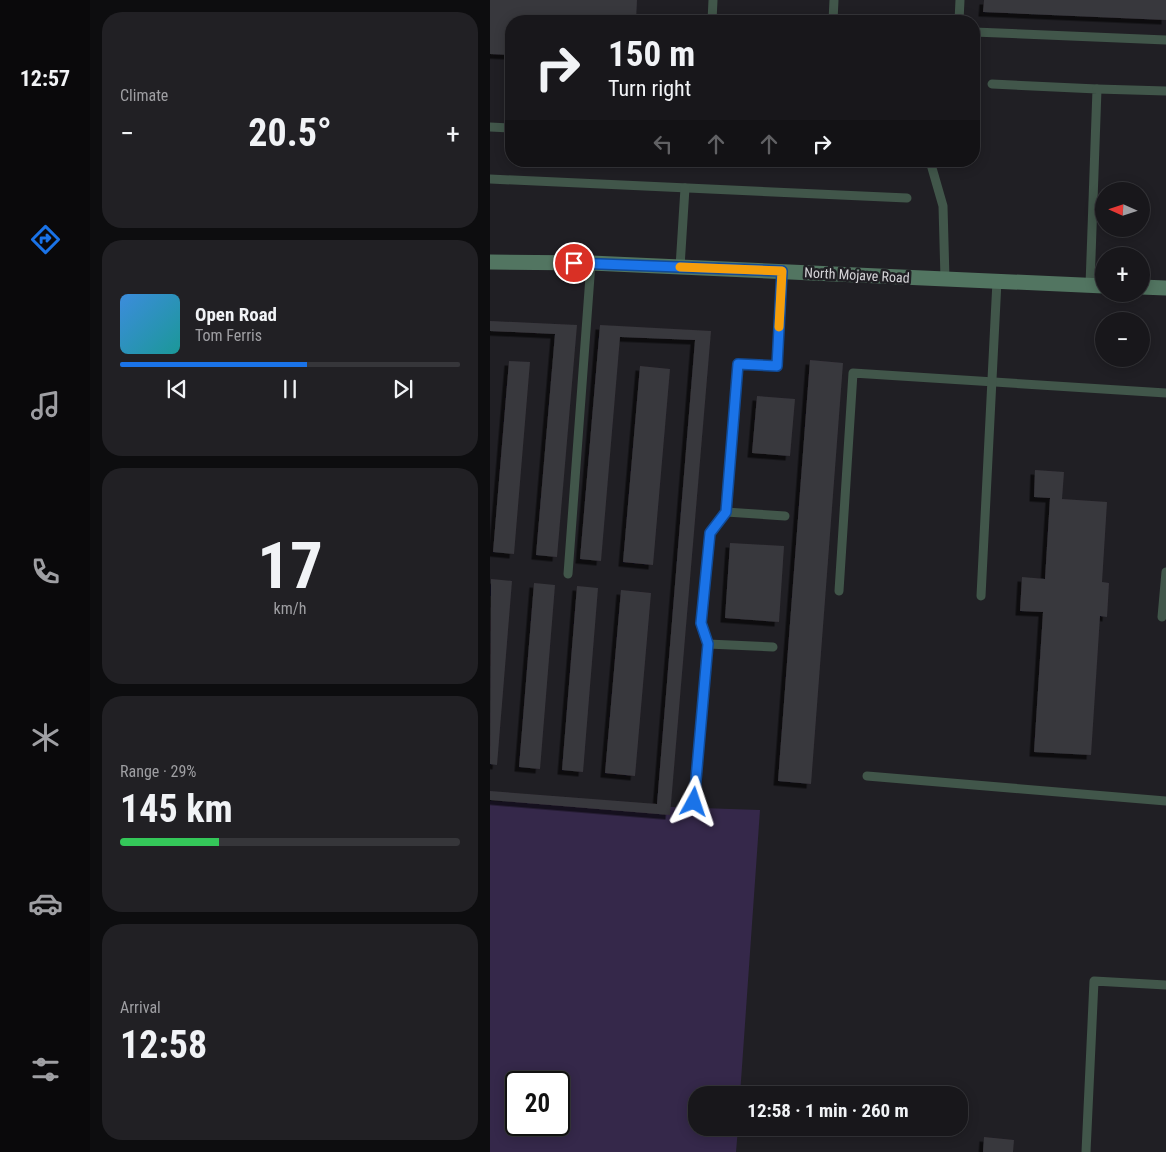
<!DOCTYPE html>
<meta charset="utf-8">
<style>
body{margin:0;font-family:"Roboto Condensed",sans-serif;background:#212024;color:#f1f3f6;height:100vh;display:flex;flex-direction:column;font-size:19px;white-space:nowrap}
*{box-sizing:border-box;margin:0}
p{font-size:16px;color:#9f9fa3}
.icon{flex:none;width:28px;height:28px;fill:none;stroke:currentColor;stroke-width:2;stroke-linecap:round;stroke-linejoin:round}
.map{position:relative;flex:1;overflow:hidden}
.panel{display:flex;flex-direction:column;gap:12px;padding:12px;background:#0d0d0f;width:400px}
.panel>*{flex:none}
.guide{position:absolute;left:15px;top:15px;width:475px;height:152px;border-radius:20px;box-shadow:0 2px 12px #0003,0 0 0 1px #36363a;background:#18171b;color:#f1f3f6;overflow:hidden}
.needle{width:32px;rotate:273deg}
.buttons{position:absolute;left:605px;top:182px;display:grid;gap:10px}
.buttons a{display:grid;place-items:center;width:55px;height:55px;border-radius:50%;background:#18171b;box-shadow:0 2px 12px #0003,0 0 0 1px #36363a;font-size:25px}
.speed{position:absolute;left:15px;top:1071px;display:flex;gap:10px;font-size:25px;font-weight:700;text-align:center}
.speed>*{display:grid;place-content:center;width:65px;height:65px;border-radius:50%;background:#18171b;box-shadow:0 2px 12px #0003,0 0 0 1px #36363a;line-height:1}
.speed .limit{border:2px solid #111;border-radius:8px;background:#fff;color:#111}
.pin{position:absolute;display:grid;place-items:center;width:42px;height:42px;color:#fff;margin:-21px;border:2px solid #fff;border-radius:50%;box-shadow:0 1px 5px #0007}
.me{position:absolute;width:55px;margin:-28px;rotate:5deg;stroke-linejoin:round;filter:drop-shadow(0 0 4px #0008)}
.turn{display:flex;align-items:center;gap:18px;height:105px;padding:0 20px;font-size:22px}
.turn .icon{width:65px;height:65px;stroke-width:2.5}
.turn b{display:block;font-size:35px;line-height:42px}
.lanes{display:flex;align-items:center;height:48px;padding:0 20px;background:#0003;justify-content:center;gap:25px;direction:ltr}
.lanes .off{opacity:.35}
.big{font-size:38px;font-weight:700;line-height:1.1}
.panel .card{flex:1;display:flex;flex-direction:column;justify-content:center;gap:8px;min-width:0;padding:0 18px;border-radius:20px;background:#212024}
.panel .dial{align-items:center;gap:0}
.dial b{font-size:65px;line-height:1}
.song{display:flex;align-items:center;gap:15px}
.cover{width:60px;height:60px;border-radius:8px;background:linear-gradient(135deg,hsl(210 70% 55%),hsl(180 70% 35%))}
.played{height:5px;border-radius:2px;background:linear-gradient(90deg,#1a73e8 55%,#36363a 55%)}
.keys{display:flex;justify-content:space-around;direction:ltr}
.heat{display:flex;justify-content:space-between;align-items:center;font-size:28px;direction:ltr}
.charge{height:8px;border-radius:4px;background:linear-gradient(90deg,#34c759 29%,#36363a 0)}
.trip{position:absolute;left:198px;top:1086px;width:280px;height:50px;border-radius:20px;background:#18171b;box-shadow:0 2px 12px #0003,0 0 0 1px #36363a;font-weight:700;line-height:50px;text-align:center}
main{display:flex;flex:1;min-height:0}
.menu{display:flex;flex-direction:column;width:90px;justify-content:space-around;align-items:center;background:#0a090b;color:#9f9fa3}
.menu .icon{width:35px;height:35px}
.menu .current{color:#1a73e8}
.menu b{font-size:22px;color:#f1f3f6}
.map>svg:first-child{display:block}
</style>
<main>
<nav class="menu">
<b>12:57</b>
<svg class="icon current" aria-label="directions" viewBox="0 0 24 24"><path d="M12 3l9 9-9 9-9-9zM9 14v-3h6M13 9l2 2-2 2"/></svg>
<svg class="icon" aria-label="music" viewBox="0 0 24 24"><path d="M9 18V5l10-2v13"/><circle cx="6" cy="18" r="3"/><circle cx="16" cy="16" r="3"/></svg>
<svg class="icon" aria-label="phone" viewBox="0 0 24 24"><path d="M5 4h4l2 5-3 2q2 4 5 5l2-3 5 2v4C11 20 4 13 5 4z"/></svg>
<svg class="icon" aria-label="climate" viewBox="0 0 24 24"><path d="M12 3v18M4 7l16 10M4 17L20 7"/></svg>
<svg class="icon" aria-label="car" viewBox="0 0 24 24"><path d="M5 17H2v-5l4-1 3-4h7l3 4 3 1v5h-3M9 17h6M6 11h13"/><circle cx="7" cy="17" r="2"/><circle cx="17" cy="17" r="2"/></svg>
<svg class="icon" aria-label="filters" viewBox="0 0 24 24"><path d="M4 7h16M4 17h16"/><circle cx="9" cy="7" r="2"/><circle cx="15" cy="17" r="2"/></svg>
</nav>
<section class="panel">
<div class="card"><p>Climate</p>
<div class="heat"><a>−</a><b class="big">20.5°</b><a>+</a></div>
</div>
<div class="card">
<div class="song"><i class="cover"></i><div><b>Open Road</b><p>Tom Ferris</p></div></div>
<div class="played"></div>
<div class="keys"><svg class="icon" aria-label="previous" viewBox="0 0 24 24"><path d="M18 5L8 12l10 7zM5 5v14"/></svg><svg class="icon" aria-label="pause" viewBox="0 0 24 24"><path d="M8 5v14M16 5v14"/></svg><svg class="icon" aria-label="next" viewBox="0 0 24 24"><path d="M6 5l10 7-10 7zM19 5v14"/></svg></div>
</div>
<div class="card dial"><b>17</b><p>km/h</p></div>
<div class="card"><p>Range · 29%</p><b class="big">145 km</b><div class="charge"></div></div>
<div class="card"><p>Arrival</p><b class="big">12:58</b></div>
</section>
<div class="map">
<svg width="676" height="1152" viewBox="0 0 676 1152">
<defs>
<filter id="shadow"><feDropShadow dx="-4.5" dy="4.5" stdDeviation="0" flood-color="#0009"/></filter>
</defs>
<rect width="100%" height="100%" fill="#201f24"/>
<path fill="#35284a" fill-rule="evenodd" d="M0 801 270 810 250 1095H206V1128H248L246 1152H0ZM26 1082H69V1125H26Z"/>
<g fill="#39373d" filter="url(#shadow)">
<path d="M0 0H147L146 21H21V55L0 54Z"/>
<path d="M494 0H676V20L493 12Z"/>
<path d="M0 321 87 325 67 557 46 555 65 334 0 331Z"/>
<path d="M110 325 221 331 180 815 0 800V791L167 804 205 340 130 337 111 561 90 559Z"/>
<path d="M320 360 353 363 321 784 288 781Z"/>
<path d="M19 361 40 362 24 554 3 552Z"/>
<path d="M150 366 180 369 163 565 133 562Z"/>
<path d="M267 396 305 399 300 456 262 453Z"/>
<path d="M545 470 574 472 572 499 617 502 612 582 619 583 617 617 610 616 601 755 544 752 553 612 530 611 532 577 555 579 560 498 544 497Z"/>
<path d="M240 543 294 546 289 622 235 618Z"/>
<path d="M1 579 22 581 7 765 0 764Z"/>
<path d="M44 583 65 585 50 769 29 767Z"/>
<path d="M87 586 108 588 93 772 72 770Z"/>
<path d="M131 590 161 593 145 776 115 773Z"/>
<path d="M494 1137 524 1140 523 1152H493Z"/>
</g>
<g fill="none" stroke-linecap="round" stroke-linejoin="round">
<g stroke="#41564a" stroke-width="9">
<path d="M222 21 223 0"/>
<path d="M343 21 344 0"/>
<path d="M469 21 470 0"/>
<path d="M484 32 676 40"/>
<path d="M502 84 607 89 600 285"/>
<path d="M607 89 676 91"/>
<path d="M0 127 21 128"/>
<path d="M440 161 453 206 455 279"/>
<path d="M0 179 417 198"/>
<path d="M190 267 195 188"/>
<path d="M236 512 295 516"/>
<path d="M78 574 101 263"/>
<path d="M349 591 363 373 676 393"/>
<path d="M491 596 507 281"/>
<path d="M672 617 676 572"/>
<path d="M218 644 283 647"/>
<path d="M377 776 676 801"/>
<path d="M204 802 218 644 211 623 220 533 236 512 248 364 287 366 292 271"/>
<path d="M596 1152 604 981 676 985"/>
</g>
<g stroke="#527561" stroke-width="15">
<path d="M0 262 101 263 614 286"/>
<path d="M651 287 676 288"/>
</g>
</g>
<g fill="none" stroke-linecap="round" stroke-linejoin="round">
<defs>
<path id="route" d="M84 263 292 271 287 366 248 364 236 512 220 533 211 623 218 644 204 802"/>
</defs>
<use href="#route" stroke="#114b97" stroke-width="12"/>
<use href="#route" stroke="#1a73e8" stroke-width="9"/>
<path stroke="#f59e0b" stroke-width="9" d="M190 267 292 271 289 327"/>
</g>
<g text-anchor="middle" stroke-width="5" stroke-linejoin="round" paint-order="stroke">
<g font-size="14" fill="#d5d4d8" stroke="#201f24">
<text transform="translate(367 275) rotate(3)" y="5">North Mojave Road</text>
</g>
</g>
</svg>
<div class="buttons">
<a><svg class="needle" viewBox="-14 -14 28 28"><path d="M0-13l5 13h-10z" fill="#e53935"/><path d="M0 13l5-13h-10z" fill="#9f9fa3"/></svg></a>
<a>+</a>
<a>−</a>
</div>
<div class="speed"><div class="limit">20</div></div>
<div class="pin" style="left:84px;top:263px;background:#d93025"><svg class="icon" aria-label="arrive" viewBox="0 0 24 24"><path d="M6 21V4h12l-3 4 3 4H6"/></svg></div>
<svg class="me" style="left:204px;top:802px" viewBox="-20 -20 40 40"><path d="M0-17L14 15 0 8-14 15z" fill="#1a73e8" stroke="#fff" stroke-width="4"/></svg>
<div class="trip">12:58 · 1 min · 260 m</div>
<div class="guide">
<div class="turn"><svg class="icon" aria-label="right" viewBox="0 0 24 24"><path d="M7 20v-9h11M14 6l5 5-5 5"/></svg><div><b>150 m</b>Turn right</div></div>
<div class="lanes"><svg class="icon off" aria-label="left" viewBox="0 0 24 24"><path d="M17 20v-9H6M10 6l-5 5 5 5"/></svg><svg class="icon off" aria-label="ahead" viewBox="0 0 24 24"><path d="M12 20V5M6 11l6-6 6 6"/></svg><svg class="icon off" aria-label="ahead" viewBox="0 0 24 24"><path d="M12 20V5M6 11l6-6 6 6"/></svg><svg class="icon" aria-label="right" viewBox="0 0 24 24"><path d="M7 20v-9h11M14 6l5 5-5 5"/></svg></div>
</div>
</div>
</main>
